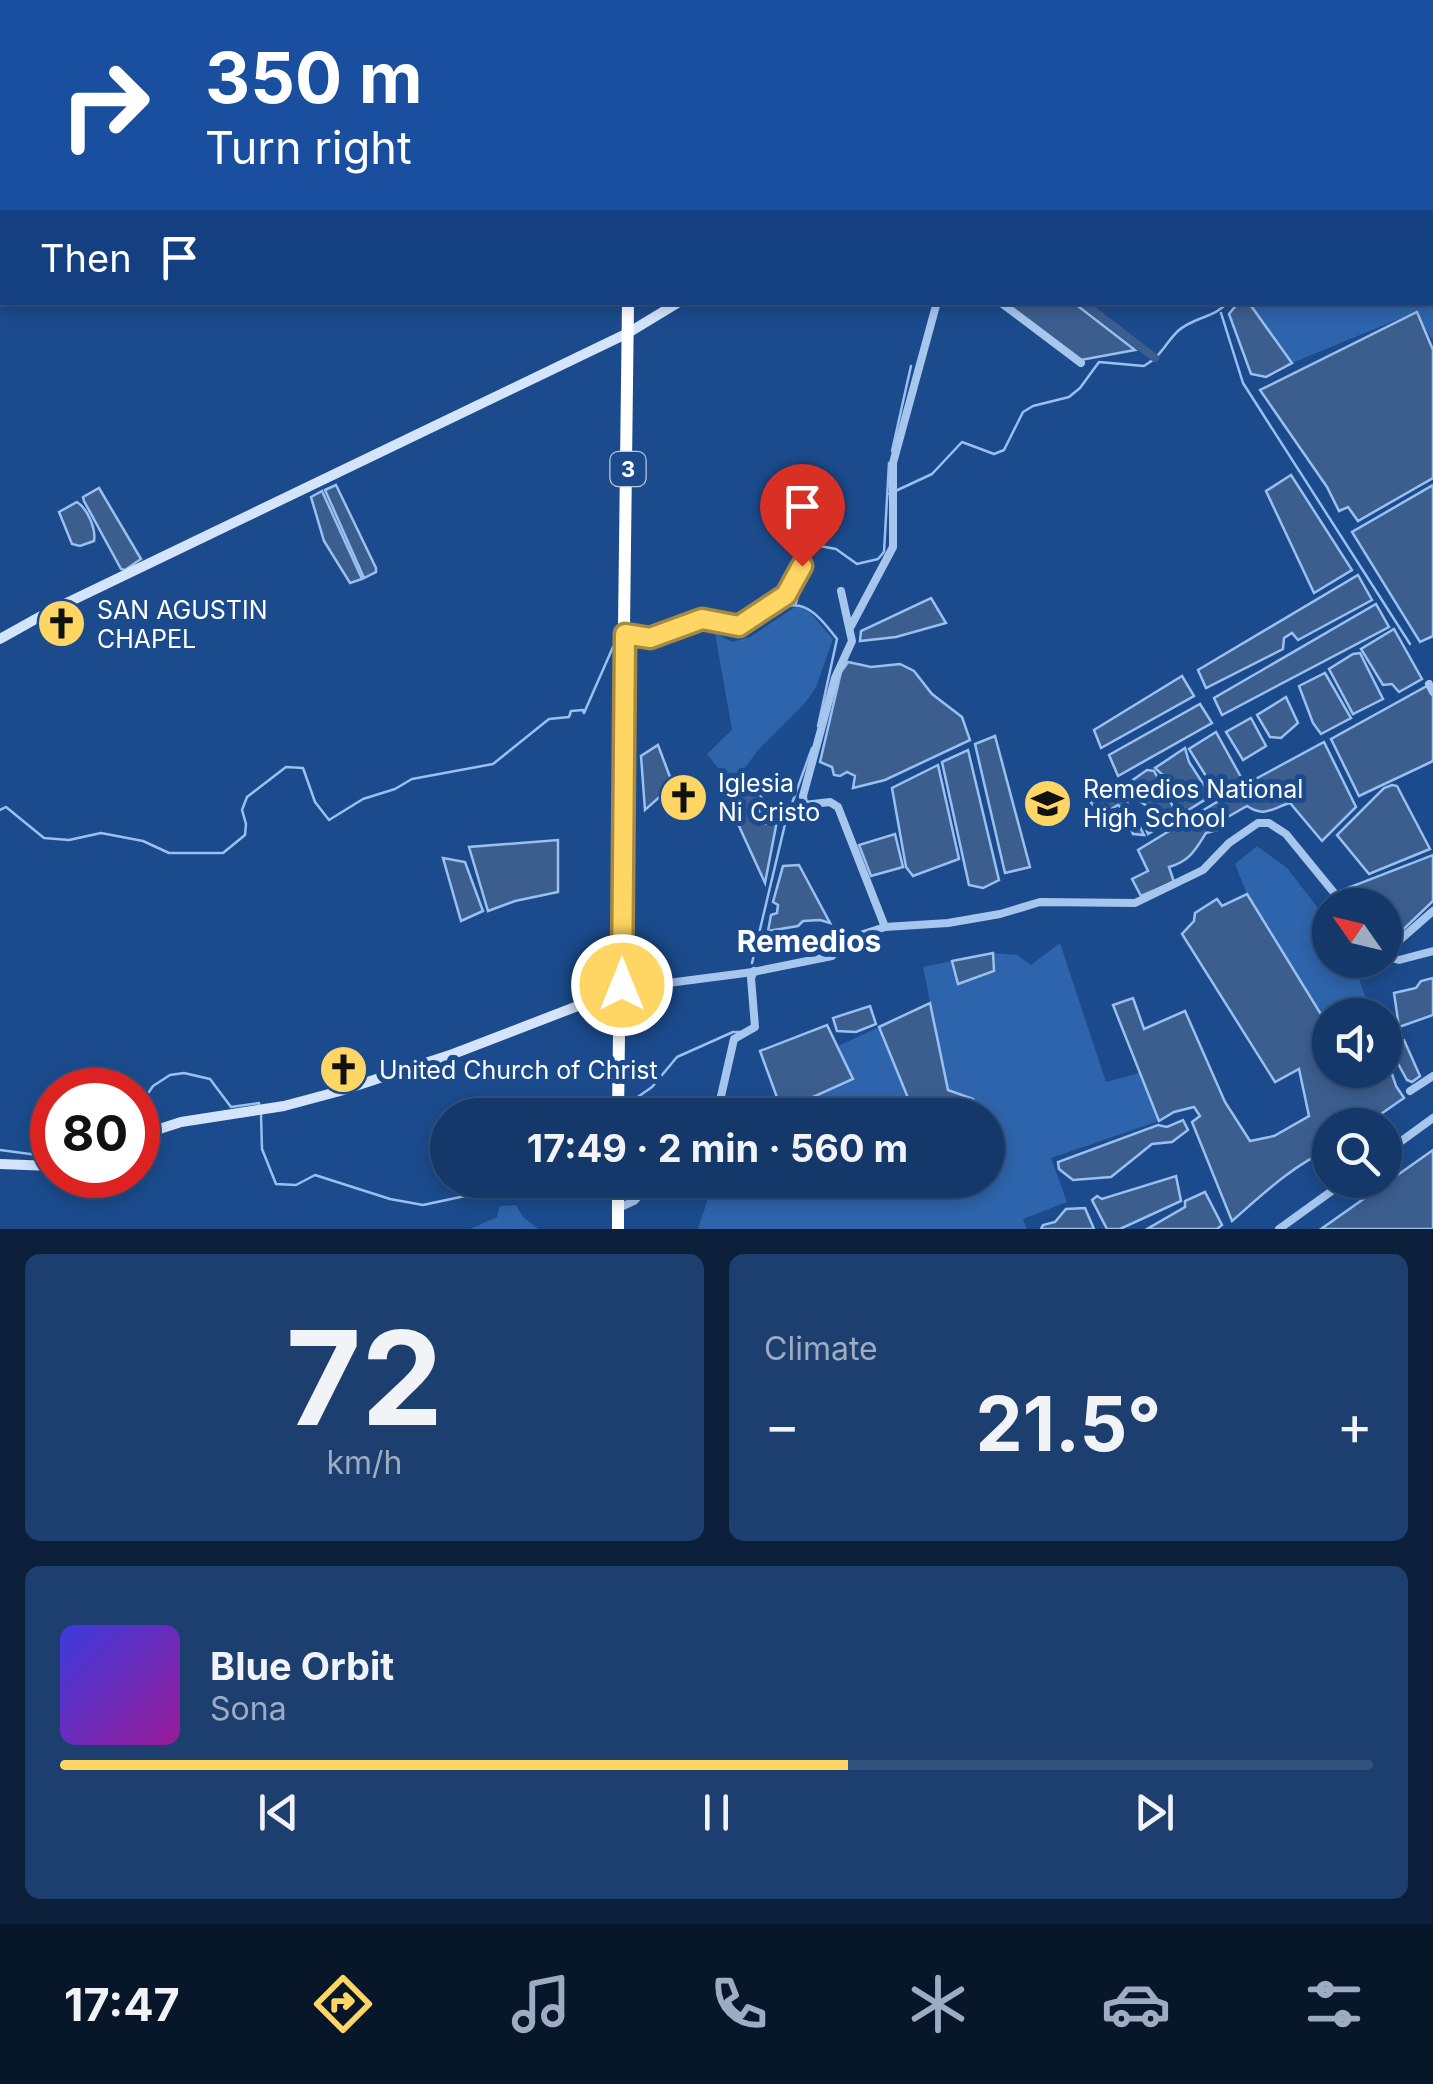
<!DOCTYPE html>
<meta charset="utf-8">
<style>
body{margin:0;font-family:Inter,sans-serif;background:#1d3f70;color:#f1f3f6;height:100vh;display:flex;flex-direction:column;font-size:38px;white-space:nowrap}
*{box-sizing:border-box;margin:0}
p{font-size:32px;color:#9dacc1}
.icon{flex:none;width:55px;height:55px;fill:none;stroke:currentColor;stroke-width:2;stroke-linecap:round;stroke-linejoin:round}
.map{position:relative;height:1229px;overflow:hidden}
.drawer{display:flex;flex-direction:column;gap:25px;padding:25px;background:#0b1f3a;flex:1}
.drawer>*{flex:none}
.hud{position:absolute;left:0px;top:0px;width:1435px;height:305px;box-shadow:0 5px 15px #0003,0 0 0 2px #33527e;background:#1a4fa0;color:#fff;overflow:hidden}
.needle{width:65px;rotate:304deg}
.buttons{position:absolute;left:1312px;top:888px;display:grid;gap:20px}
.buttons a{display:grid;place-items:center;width:90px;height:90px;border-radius:50%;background:#14386a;box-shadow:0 5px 15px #0003,0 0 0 2px #33527e;font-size:50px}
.speed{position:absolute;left:30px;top:1068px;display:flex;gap:20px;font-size:50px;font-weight:700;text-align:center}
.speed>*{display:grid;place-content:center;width:130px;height:130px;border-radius:50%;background:#14386a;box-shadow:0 5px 15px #0003,0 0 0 2px #33527e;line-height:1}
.speed .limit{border:15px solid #d22;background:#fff;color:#111}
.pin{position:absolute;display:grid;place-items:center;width:85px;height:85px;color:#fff;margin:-102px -42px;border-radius:50% 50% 50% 0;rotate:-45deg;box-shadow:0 0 10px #0007}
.pin .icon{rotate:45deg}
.me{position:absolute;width:110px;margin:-55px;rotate:0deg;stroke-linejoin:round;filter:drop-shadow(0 0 8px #0008)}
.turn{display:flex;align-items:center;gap:35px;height:210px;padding:0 40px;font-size:45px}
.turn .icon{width:130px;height:130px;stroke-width:2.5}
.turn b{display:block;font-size:70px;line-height:85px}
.then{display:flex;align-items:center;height:95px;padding:0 40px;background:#0003;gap:20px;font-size:38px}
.big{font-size:75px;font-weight:700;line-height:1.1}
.drawer .widget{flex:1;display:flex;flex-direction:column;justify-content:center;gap:15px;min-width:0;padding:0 35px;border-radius:15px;background:#1d3f70}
.drawer .dial{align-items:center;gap:0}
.dial b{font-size:130px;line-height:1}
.song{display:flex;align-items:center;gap:30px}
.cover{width:120px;height:120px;border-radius:15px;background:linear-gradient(135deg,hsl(240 70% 55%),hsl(300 70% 35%))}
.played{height:10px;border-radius:5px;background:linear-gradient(90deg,#ffd564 60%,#33527e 60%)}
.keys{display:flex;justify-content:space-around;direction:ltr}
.heat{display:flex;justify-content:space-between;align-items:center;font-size:55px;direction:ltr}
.drawer .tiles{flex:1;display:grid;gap:25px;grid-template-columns:1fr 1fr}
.widget:last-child{grid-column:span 2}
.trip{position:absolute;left:430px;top:1098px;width:575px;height:100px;border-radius:50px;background:#14386a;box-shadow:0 5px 15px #0003,0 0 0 2px #33527e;font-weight:700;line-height:100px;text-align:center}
.tabs{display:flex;height:160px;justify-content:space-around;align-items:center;background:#08162a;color:#9dacc1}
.tabs .icon{width:70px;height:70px}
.tabs .on{color:#ffd564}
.tabs b{font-size:45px;color:#f1f3f6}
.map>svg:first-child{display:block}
</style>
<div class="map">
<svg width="1433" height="1229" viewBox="0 0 1433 1229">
<rect width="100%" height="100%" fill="#1b4b8d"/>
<g fill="#2e64ab">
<path d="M1433 223V341L1416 312 1292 363 1249 303 1432 302Z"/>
<path d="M798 605 808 610 833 639 816 687 805 703 759 749 744 769 728 781 707 754 732 730 715 633 732 642 750 637Z"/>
<path d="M1257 846 1287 868 1318 908 1333 901 1336 905H1330V960H1368L1359 979 1372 1015H1330V1029L1247 894 1235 864Z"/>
<path d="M1060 943 1106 1082 1139 1073 1159 1121 1051 1158 1067 1202 1023 1219 1027 1229H698L714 1180H941L948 1196 978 1185 994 1174 988 1151V1115H977L972 1099 948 1091 923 967 952 961 959 984 994 971 993 953 1017 955 1031 965Z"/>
<path d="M879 1027 915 1115H770L853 1079 838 1046Z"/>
<path d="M516 1205 523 1217 538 1229H470L497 1217 500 1206Z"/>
</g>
<g fill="#3c5e8f" stroke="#9ac0f0" stroke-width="2.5">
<path d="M1005 303H1074L1135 350 1081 360Z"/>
<path d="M1238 303H1249L1292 363 1266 377 1251 374 1229 314Z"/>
<path d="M1417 312 1433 350V478L1358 521 1348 507 1339 511 1327 487 1260 390Z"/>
<path d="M1291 475 1352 570 1314 593 1266 491Z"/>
<path d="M336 485 376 568V572L364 578 325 490Z"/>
<path d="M1433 485V636L1420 642 1352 532Z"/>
<path d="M99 488 141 559 125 570 121 569 84 501 83 497Z"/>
<path d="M322 491 362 579 350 583 324 541 311 497Z"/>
<path d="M77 502C88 509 96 529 94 541L80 546 72 544 59 512Z"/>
<path d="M1358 575 1372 600 1298 640 1292 633 1284 638 1283 649 1206 688 1198 670Z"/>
<path d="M931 598 946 623 896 637 860 641 861 631Z"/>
<path d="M1376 604 1389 627 1222 715 1214 698Z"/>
<path d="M1394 629 1422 679 1399 692 1392 684 1383 685 1361 649Z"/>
<path d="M1360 653 1383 699 1353 714 1329 669 1353 654Z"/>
<path d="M848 662 871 667 900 664 914 671 932 694 962 717 970 740 885 780 853 788 855 776 847 772 840 776 834 775 832 767 820 762 841 672Z"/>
<path d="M1325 673 1351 718 1321 734 1313 723 1299 686Z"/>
<path d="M1182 676 1194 696 1101 748 1094 730Z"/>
<path d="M1427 686 1433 696V761L1359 796 1331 739Z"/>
<path d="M1286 697 1298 723 1281 738 1270 737 1257 715Z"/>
<path d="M1200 704 1212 723 1118 776 1109 755Z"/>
<path d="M1251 718 1266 746 1243 760 1226 732Z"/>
<path d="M1216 732 1242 779 1216 792 1189 749Z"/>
<path d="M995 736 1030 867 1005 873 975 744Z"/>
<path d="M1324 742 1356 807 1322 841 1290 803C1272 808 1265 818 1247 806L1219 822 1217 830 1206 833C1195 850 1190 861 1169 867L1174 882 1141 896 1132 879 1148 871 1138 850 1248 783Z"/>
<path d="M658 745 673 785 645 810 641 756Z"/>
<path d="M1185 748 1189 762 1211 796 1185 812 1165 777 1155 768Z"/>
<path d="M968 750 999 880 983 888 969 885 942 762Z"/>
<path d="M938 765 959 859 913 876 906 867 892 788Z"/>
<path d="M1147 770 1154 771 1178 816 1148 834 1143 821 1151 811C1143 800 1134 801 1124 786Z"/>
<path d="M747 772 764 802 759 807 764 824 777 821 765 883 723 791Z"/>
<path d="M1392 785 1397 786 1430 849 1369 874 1337 835 1384 788Z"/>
<path d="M1119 786 1144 835 1133 834 1123 809 1118 805 1096 818 1091 803Z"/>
<path d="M895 834 903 867 871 876 859 845Z"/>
<path d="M558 840V892L515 901 488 911 469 847Z"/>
<path d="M1433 855V901L1385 947V905H1350L1340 891Z"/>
<path d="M443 858 465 862 483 911 461 921Z"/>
<path d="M799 865 830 923 820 920 803 921 798 926 768 931 771 915 777 913 778 905 773 902 783 866Z"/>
<path d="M1247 894 1330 1029V1070H1385V1053L1396 1086 1404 1098 1365 1125H1330V1149C1293 1165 1263 1194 1232 1221L1192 1122 1200 1116 1194 1107 1174 1112 1159 1121 1113 1005 1133 998 1144 1029 1185 1011 1225 1102 1250 1141 1274 1136 1309 1116 1299 1069 1275 1082 1182 934 1194 921 1195 913 1217 899 1222 906Z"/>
<path d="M993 953 994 971 958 984 952 961Z"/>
<path d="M1433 978V1015L1399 1027 1394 993 1416 988 1421 981Z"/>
<path d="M930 1003 948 1090 973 1099 977 1115H915L879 1027Z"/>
<path d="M870 1006 876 1024 856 1032 837 1031 833 1018Z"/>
<path d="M827 1025 853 1079 782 1111 760 1051Z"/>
<path d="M1394 1040H1404L1420 1076 1412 1082 1407 1080 1389 1047Z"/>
<path d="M1183 1120 1188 1130 1172 1142 1152 1144 1111 1177 1073 1180 1059 1169 1058 1162 1158 1125 1167 1127Z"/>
<path d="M1433 1150V1229H1321Z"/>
<path d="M1176 1176 1181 1201 1120 1229H1107L1092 1200 1097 1196 1102 1199Z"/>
<path d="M1205 1192 1222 1225 1217 1229H1147L1185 1207V1201Z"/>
<path d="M1085 1208 1094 1229H1041L1043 1225 1055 1222 1066 1209Z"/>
</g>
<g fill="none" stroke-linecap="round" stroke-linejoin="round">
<g stroke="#9ac0f0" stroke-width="2.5">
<path d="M843 0 844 2"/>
<path d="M658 2 659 0"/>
<path d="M0 201 2 200"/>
<path d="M1432 221H1433"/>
<path d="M1221 313 1243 383 1410 644"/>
<path d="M892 451 911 366"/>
<path d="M889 494 932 474 962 442 994 454 1004 450 1023 412 1033 406 1069 397 1080 388 1099 362 1144 366C1162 356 1166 342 1178 331 1193 317 1215 318 1228 302"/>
<path d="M796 603 810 552 820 546 836 549 857 564 878 559 884 552 889 463"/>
<path d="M762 617C799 593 813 608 837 639L818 726"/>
<path d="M692 626 709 625"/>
<path d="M726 629 742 630 751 624"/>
<path d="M634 647 678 635 685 628"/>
<path d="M0 810 6 807 44 838 69 840 101 833 143 841 169 853H223L245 835 246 824 242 810 247 797 286 767 303 768 315 802 329 820 363 799 395 789 412 779 493 764 549 719 569 717 571 711 583 710 584 713 613 647"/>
<path d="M752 963 786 820 812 748"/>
<path d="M625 1106 652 1087 677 1057 733 1032H742"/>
<path d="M138 1108 153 1086 170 1075 184 1073 210 1079 231 1107 259 1103V1106"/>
<path d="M261 1114 262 1149 276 1184 296 1185 315 1175 390 1199 423 1205 493 1190 513 1180"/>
<path d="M0 1150 45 1156 52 1152"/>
</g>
<path stroke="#3c5e8f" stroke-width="8" d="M1082 302 1155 358"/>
<g stroke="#a7c6ee" stroke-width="8">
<path d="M178 0 179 2"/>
<path d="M1264 0 1266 2"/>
<path d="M1000 302 1081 363"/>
<path d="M841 591 852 641 835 678 803 796 804 805 830 802 838 807 885 927"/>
<path d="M851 626 893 547V463L937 302"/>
<path d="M625 633 650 638 702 619 729 626 749 622 786 595 802 566 806 541"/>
<path d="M1429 684 1433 692"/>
<path d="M1385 953 1433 911"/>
<path d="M1385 956 1399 960 1433 951"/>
<path d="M622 989 753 972 832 956 845 940 885 927 948 923 1000 914 1040 902 1135 903 1203 870 1229 843 1258 823H1269L1286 834 1344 905"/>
<path d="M1410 1091 1433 1076"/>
<path d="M710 1115 719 1105 734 1039 755 1027 751 978 754 971"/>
<path d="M1385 1153 1433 1118"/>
<path d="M619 1208 634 1201 653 1180"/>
<path d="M1279 1229 1347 1180"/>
</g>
<g stroke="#d4e4fa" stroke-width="10">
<path d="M871 2 874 0"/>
<path d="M0 211 2 210"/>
<path d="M0 639 50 611 628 333 679 302"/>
<path d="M138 1136 181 1122 284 1106 340 1091 453 1054 622 989"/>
<path d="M0 1164 52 1166"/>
</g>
<g stroke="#fff" stroke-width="12">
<path d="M632 2V0"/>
<path d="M618 1115 628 302"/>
<path d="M618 1229V1180"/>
</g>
</g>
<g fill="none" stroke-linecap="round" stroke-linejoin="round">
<defs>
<path id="route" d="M622 985 625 634 650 638 702 619 739 626 786 595 802 566"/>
</defs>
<use href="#route" stroke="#a68a41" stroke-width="25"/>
<use href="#route" stroke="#ffd564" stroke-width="18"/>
</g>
<defs>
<symbol id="church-disc" viewBox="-11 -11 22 22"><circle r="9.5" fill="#ffd564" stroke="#1b4b8d"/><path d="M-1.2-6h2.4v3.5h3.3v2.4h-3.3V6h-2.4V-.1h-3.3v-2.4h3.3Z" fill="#111"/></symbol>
<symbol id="school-disc" viewBox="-11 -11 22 22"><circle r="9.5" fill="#ffd564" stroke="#1b4b8d"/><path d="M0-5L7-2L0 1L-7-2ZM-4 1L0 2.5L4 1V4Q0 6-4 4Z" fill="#111"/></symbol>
</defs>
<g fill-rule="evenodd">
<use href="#church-disc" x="34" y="596" width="55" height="55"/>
<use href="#church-disc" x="656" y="770" width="55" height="55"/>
<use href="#school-disc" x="1020" y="776" width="55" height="55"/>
<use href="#church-disc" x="316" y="1042" width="55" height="55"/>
</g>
<g text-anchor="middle" stroke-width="10" stroke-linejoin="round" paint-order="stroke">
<rect fill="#1b4b8d" stroke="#bbc9dd" stroke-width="2.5" x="610.5" y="452" width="35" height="34" rx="8"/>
<g font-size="22" font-weight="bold" fill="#fff">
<text x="628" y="477">3</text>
</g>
<g font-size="25" fill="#fff" stroke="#1b4b8d" text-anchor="start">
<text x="97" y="619">SAN AGUSTIN<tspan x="97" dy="29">CHAPEL</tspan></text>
<text x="718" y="792">Iglesia<tspan x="718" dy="29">Ni Cristo</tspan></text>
<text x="1083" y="798">Remedios National<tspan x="1083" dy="29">High School</tspan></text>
<text x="379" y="1079">United Church of Christ</text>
</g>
<g font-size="30" font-weight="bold" fill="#fff" stroke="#1b4b8d">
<text x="809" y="952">Remedios</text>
</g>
</g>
</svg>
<div class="buttons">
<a><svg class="needle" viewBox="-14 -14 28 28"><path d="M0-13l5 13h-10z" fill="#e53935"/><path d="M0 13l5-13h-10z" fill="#9dacc1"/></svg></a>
<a><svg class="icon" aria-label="sound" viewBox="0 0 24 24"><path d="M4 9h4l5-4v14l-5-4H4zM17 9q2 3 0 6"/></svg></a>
<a><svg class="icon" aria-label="search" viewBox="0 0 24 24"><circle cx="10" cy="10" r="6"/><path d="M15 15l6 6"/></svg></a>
</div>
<div class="speed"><div class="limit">80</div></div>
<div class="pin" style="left:802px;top:566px;background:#d93025"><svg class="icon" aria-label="arrive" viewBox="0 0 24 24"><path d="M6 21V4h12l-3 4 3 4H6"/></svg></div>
<svg class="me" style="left:622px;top:985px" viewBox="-20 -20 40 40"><circle r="17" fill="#ffd564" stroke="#fff" stroke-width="3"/><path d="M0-11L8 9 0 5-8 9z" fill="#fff"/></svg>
<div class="trip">17:49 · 2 min · 560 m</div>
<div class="hud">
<div class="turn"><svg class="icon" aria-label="right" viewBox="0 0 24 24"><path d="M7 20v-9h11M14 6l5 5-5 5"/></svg><div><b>350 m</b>Turn right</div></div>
<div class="then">Then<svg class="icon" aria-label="arrive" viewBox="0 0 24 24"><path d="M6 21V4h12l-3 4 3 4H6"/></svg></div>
</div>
</div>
<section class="drawer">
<div class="tiles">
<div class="widget dial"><b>72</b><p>km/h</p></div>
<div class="widget"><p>Climate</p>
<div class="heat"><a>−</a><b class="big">21.5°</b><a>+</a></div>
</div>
<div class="widget">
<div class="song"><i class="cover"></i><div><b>Blue Orbit</b><p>Sona</p></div></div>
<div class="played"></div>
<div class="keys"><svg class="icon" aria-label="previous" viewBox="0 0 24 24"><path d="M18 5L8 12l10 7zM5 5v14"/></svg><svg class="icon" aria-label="pause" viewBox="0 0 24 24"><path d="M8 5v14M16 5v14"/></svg><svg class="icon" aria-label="next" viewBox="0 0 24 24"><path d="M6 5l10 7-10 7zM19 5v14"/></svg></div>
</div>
</div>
</section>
<nav class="tabs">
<b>17:47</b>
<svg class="icon on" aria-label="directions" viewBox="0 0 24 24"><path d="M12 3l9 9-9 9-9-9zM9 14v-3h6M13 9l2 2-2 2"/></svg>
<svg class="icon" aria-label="music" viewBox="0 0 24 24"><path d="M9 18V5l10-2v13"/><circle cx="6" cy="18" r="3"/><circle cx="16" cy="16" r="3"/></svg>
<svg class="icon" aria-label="phone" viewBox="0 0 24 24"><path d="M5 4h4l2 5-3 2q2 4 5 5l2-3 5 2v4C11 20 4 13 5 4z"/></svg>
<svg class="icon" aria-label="climate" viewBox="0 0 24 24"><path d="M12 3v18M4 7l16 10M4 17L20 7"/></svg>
<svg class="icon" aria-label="car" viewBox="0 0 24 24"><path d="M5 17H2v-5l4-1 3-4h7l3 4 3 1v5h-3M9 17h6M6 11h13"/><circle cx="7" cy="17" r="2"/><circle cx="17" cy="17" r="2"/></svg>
<svg class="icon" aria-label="filters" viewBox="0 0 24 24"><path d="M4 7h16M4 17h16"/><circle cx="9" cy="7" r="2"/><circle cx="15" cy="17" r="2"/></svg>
</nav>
